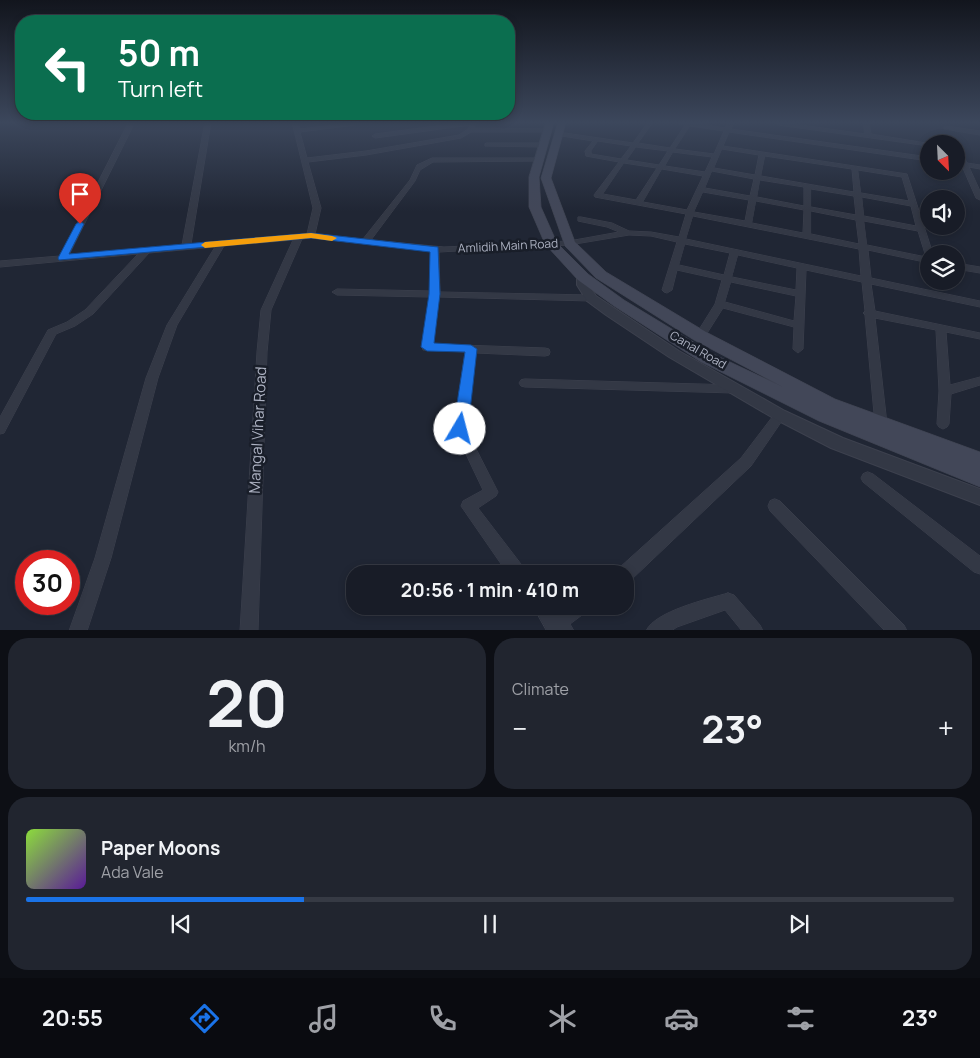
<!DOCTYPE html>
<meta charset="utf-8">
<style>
body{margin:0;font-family:Manrope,sans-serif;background:#21252f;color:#f1f3f6;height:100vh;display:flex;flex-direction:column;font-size:19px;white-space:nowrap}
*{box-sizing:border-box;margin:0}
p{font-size:16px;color:#9fa1a7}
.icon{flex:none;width:28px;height:28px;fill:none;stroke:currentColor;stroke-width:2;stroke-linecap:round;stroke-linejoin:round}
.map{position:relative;height:630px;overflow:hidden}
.side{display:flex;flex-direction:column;gap:8px;padding:8px;background:#0d0f15;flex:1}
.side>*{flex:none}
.guide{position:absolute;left:15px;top:15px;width:500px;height:105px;border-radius:20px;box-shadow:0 2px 8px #0003,0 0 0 1px #363a44;background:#0b6e4f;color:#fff;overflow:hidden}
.needle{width:32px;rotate:156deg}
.tools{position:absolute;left:920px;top:135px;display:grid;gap:10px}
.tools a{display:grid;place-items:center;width:45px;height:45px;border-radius:50%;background:#181c27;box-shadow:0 2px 8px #0003,0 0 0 1px #363a44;font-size:25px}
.speed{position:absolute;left:15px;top:550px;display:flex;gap:10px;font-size:25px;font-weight:700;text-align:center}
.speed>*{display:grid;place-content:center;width:65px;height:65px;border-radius:50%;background:#181c27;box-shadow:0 2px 8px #0003,0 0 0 1px #363a44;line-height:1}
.speed .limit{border:8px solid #d22;background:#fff;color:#111}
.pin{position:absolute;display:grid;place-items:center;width:42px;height:42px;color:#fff;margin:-51px -21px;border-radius:50% 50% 50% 0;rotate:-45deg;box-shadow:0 0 5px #0007}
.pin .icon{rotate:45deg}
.me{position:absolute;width:55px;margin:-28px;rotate:8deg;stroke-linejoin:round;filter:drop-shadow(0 0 4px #0008)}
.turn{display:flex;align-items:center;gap:18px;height:105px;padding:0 20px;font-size:22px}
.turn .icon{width:65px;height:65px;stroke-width:2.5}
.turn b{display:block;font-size:35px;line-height:42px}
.big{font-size:38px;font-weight:700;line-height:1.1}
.side .card{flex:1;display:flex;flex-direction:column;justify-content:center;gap:8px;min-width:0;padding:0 18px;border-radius:20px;background:#21252f}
.side .dial{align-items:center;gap:0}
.dial b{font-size:65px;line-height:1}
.song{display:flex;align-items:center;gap:15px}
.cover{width:60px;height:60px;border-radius:8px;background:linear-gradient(135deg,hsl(90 70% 55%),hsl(270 70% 35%))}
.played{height:5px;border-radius:2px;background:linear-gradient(90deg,#1a73e8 30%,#363a44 30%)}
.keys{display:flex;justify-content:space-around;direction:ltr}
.heat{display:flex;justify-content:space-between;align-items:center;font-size:28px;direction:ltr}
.side .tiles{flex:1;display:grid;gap:8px;grid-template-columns:1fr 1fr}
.card:last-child{grid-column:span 2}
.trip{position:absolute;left:346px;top:565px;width:288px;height:50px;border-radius:20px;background:#181c27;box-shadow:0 2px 8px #0003,0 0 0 1px #363a44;font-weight:700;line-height:50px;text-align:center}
.tabs{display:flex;height:80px;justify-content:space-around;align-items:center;background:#0a0b10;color:#9fa1a7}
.tabs .icon{width:35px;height:35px}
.tabs .on{color:#1a73e8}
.tabs b{font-size:22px;color:#f1f3f6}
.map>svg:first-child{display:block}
</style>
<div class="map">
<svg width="980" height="631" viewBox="0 0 980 631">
<rect width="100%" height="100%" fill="#202634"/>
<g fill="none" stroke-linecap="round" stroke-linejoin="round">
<defs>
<g id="minor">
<path d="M129 122H135L69 255 182 245 205 122H211L191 244 307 234 313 208 292 122H298L300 129 359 122H378L300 132 307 158 366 151 459 135 468 129 470 125 375 138 372 136 375 134 466 122H477L474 128 549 129V131L547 132H471L461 138 366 155 308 162 321 208 315 234 363 239 410 180 417 165 432 158H541V160L539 161 433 162 420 170 415 181 371 240 444 247 569 241 619 232 607 227 578 221V217H581L612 223 629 231 651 232 679 237 686 214 595 197 594 195 619 162 586 156 585 151 593 141 556 135 555 134 558 132 633 143 648 122H653L638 143 670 148 685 125 676 122H691L725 128 728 122H734L731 129 929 157V161L729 132 723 146 907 174 933 254H929V263L868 250 871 278 980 301V307L871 284 875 311 980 333V339L946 332 950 385 980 377V385L951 394 949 424 947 427 943 429 939 427 937 424 939 391 936 330 875 318 887 424 885 427 881 429 877 427 875 424 865 315 863 313 865 311 862 282 806 270 803 349 798 353 793 349 794 327 723 308 704 338H696L695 336 715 304 722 280 677 270 672 290 667 293 664 292 662 290 677 242 651 236 629 235 569 245 439 252 440 292 591 295 596 298 591 301 439 297 433 344 545 348 549 349 550 352 549 355 545 356 476 353 466 429 498 492 496 496 478 508 524 568 526 574H508L461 506 463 501 483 490 454 429 465 352 423 350 422 347 430 297 337 295 332 292 337 289 430 291 431 251 311 238 302 239 271 310 267 352 258 631H240L257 352 261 310 293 240 224 246 177 325 158 378 111 558 87 631H69L95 558 146 378 167 325 215 247 149 253 93 314 75 326 56 334 4 433 0 434V417L48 330 67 322 85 310 138 254 0 267V261L60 256ZM690 126 724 131 714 154 675 149ZM598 141 631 146 621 159 591 154V151ZM636 147 668 151 659 165 627 160ZM722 149 759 155 755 175 714 168ZM673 152 712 157 705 172 665 166ZM765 156 852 169 854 192 761 176ZM624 163 657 168 636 200 603 194ZM662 169 703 176 687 210 643 202ZM858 170 902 177 909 201 861 193ZM712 171 754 179 750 196 705 188ZM760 180 804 187V206L757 197ZM811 189 854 196 856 215 811 207ZM703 192 749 200 745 221 694 212ZM862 197 911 206 916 226 864 216ZM756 201 804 210 803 233 752 223ZM811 211 856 220 859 244 811 234ZM693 216 859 249 861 276 686 239ZM864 221 918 231 926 257 867 245ZM685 244 730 253 724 275 679 265ZM738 255 797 268 796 290 732 277ZM731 282 796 296 794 321 725 302Z"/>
<path d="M780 122 865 134 863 122H869L871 134 932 144H929V146L778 125 777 124Z"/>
<path d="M946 126 980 131V135L944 129V127Z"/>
<path d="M487 143H543L546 145 543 147 485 146V144Z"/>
<path d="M956 145 959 147 967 163 980 165V169L969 167 980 191V200L976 198 962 166 957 164 960 162 956 154Z"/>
<path d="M956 263 980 267V273L956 269Z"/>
<path d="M525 379 734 385 738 386 740 389 738 392 734 393 525 387 521 386 519 383 521 380Z"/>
<path d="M780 410 784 412 786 415 751 466 631 580 625 582V574H617L619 568 741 458 776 412Z"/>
<path d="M868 472 873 474 980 556V574L974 572 863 482 861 478 863 474Z"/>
<path d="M775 499 780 501 904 625 907 631H885L770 511 768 506 770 501Z"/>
<path d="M728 593 734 595 760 625 763 631H742L725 610 677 627 671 631H646C655 611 708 599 728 593Z"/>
<path d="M533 606H551L556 613 565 606H588L586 612 570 624 574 631H547Z"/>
</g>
<path id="tertiary" d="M583 274 589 277V285L596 296 679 351 785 411 843 438 980 489V505L831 448 775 419 669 357 606 315 587 301 577 285V277Z"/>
<path id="secondary" d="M546 122H554L539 177 541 207 557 243 588 274 624 300 713 354 783 387 694 340 596 278 565 246 541 178 558 122H566L551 178 575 242 606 272 706 332 835 399 980 452V487L819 421 701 362 614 306 578 280 545 244 529 207V177Z"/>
</defs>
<use href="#minor" stroke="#3d414e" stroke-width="1"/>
<use href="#tertiary" stroke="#3d414e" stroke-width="2"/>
<use href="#secondary" stroke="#3d414e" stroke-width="1"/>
<use href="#minor" fill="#333845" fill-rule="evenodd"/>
<use href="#tertiary" fill="#333845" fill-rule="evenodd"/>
<use href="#secondary" fill="#424758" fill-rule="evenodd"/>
</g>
<linearGradient id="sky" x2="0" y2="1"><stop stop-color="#12151d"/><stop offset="0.58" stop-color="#3c475c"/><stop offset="1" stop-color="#3c475c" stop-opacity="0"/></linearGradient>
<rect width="980" height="211" fill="url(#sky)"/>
<path fill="#1a73e8" stroke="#114b97" d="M80 221 84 224 69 254 311 233 438 247 440 294 434 343 471 345 477 349 468 429 466 433 460 435 455 433 453 429 465 352 427 351 421 347 429 294 430 252 311 238 59 260 58 258 76 224Z"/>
<path fill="#f59e0b" d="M311 233 332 236 337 238 332 241 311 238 205 248 201 245 205 242Z"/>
<g text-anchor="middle" stroke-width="5" stroke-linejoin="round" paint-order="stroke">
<g font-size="12" fill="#adb2c2" stroke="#191e29">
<text transform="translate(508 246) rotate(-3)" y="4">Amlidih Main Road</text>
<text transform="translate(698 350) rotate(30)" y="4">Canal Road</text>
</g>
<g font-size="15" fill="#adb2c2" stroke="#191e29">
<text transform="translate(258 430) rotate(-87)" y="5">Mangal Vihar Road</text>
</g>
</g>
</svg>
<div class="tools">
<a><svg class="needle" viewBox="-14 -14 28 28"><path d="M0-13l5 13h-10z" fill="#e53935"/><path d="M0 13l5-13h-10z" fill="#9fa1a7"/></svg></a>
<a><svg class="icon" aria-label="sound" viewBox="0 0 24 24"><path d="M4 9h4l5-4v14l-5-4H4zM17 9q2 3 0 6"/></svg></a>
<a><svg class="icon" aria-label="layers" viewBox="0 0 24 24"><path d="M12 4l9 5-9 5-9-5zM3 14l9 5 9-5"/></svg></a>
</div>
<div class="speed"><div class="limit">30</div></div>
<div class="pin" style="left:80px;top:224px;background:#d93025"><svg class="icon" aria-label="arrive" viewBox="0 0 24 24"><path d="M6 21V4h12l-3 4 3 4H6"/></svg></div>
<svg class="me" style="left:460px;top:429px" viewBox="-20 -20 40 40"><circle r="19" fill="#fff"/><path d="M0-13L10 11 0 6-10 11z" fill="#1a73e8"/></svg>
<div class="trip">20:56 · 1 min · 410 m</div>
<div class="guide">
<div class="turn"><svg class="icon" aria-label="left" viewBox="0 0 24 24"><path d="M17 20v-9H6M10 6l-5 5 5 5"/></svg><div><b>50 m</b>Turn left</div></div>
</div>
</div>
<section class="side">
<div class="tiles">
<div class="card dial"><b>20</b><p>km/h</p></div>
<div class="card"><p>Climate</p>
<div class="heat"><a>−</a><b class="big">23°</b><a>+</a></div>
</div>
<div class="card">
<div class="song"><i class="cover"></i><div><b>Paper Moons</b><p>Ada Vale</p></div></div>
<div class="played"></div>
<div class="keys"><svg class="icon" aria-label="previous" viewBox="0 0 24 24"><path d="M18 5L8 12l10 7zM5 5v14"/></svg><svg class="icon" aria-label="pause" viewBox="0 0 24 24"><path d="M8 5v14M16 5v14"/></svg><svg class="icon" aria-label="next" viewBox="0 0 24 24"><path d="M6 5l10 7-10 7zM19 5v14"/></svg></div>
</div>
</div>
</section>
<nav class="tabs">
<b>20:55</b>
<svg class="icon on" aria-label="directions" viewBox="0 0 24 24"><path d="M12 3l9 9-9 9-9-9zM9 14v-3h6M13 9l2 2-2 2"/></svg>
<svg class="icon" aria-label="music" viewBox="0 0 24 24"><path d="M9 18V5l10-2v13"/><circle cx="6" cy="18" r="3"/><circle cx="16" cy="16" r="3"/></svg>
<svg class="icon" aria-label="phone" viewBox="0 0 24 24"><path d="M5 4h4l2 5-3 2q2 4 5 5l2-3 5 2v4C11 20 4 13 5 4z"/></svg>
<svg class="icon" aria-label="climate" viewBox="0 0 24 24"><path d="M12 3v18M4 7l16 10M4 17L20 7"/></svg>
<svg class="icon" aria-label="car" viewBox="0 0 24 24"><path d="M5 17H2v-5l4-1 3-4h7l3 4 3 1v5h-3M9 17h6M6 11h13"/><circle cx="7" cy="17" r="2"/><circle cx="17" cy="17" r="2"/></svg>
<svg class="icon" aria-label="filters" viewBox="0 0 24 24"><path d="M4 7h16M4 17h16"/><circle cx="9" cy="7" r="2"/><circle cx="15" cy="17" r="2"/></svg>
<b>23°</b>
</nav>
